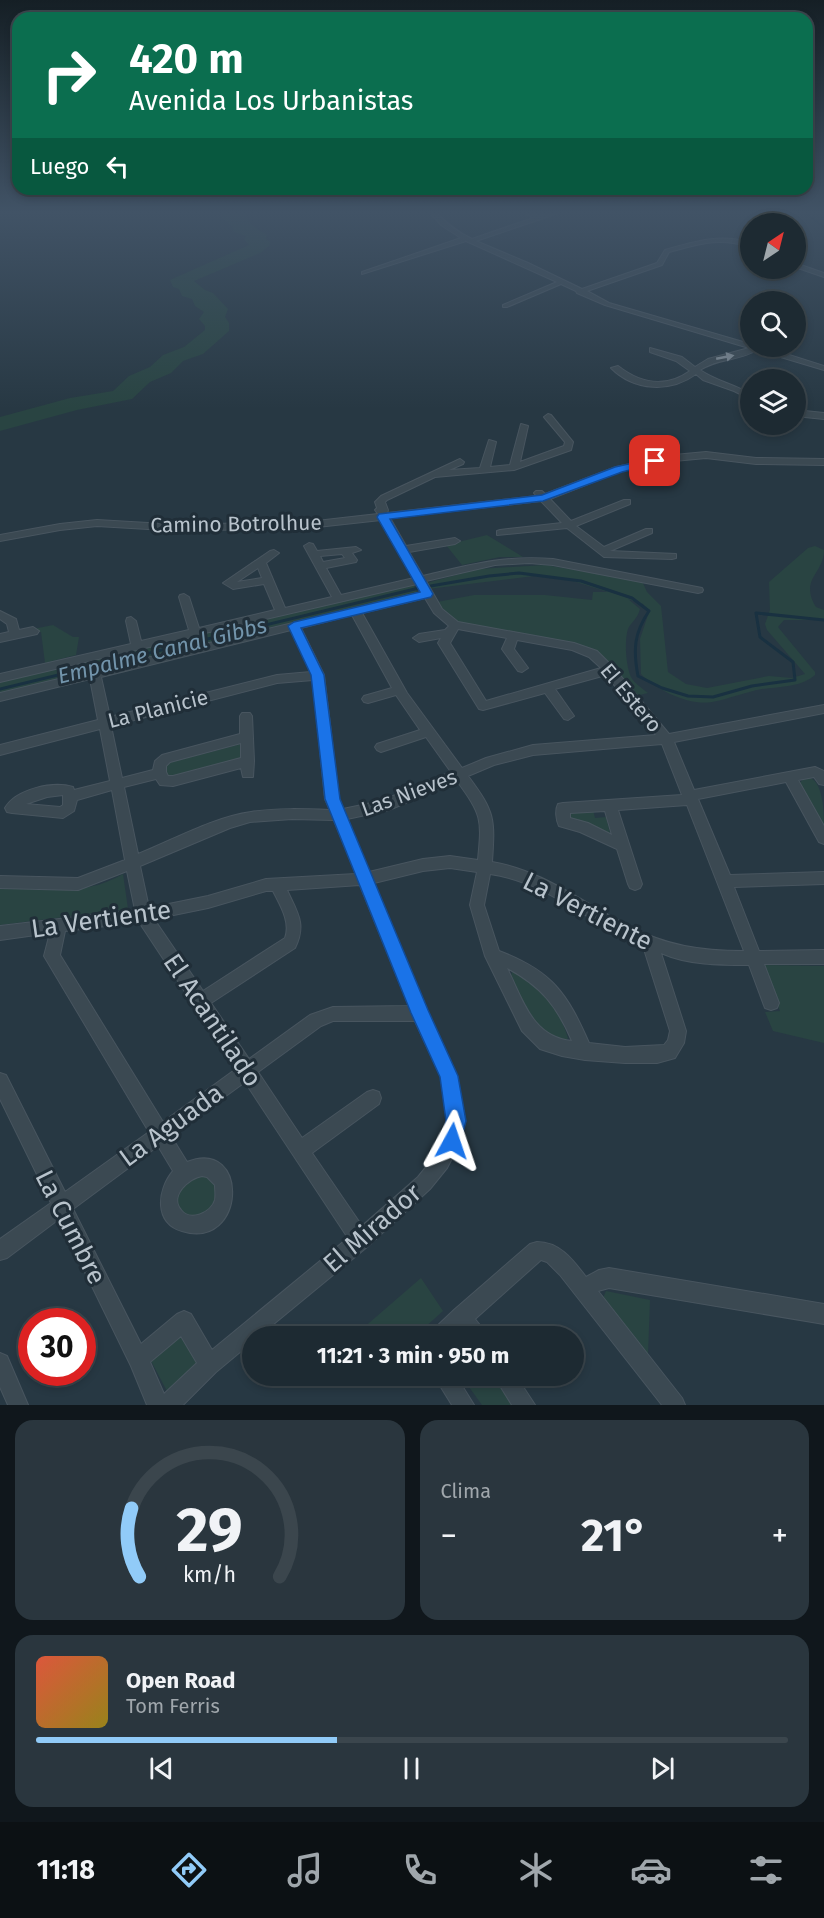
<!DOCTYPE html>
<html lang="es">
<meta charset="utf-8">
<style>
body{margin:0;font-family:"Fira Sans",sans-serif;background:#2a363e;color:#f1f3f6;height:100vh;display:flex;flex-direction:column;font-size:22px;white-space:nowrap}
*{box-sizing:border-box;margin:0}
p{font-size:20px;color:#a0a7ac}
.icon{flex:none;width:33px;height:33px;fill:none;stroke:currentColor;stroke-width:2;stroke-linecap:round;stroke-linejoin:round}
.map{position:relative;height:1405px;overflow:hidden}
.drawer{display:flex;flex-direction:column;gap:15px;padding:15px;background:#10171c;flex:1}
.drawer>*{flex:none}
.hud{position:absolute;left:12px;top:12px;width:801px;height:183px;border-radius:18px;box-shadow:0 3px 9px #0003,0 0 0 2px #3b464d;background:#0b6e4f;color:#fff;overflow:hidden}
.needle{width:39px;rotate:35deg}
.fabs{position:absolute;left:740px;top:213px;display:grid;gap:12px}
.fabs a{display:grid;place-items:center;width:66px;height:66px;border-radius:50%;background:#1d2a32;box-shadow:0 3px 9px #0003,0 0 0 2px #3b464d;font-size:30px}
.speed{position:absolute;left:18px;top:1308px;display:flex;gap:12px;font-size:30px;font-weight:700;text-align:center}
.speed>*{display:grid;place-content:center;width:78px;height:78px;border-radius:50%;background:#1d2a32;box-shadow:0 3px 9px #0003,0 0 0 2px #3b464d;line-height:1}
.speed .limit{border:9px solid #d22;background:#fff;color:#111}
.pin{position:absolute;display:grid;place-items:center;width:51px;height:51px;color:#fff;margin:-26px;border-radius:12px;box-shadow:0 3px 9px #0006}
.me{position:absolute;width:66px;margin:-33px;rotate:5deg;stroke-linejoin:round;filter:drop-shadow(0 0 4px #0008)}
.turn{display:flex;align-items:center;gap:21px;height:126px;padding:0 18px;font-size:27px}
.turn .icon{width:78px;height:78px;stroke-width:2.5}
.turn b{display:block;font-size:42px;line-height:51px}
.then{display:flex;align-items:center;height:57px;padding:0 18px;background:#0003;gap:12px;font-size:22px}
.big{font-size:45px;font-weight:700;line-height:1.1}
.drawer .tile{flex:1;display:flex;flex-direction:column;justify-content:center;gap:9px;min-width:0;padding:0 21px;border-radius:18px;background:#2a363e}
.drawer .dial{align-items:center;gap:0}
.dial svg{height:156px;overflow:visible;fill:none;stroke:#3b464d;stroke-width:7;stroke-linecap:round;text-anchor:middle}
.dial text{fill:#f1f3f6;stroke:none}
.song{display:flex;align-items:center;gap:18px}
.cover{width:72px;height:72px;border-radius:9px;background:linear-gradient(135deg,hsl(10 70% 55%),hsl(50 70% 35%))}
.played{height:6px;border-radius:3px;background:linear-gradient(90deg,#91cbf8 40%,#3b464d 40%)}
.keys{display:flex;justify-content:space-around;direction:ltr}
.heat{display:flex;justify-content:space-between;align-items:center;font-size:33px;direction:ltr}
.drawer .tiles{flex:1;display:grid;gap:15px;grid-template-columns:1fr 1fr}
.tile:last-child{grid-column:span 2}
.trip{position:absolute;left:242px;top:1326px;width:342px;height:60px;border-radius:30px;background:#1d2a32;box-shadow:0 3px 9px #0003,0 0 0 2px #3b464d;font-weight:700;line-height:60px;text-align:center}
.dock{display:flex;height:96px;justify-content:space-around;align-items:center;background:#0c1114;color:#a0a7ac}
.dock .icon{width:42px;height:42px}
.dock .current{color:#91cbf8}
.dock b{font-size:27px;color:#f1f3f6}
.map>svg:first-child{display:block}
</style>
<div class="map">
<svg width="824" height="1405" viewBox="0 0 824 1405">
<rect width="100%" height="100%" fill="#273843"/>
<g fill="#294442">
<path d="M227 212H259L244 216 254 227 267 235 266 239 270 242 269 246 260 253 194 281 205 290 213 293 228 309 225 317 229 323V331L203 354 183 361 171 373 150 382 132 399 77 410 0 431V417L70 398 113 391 129 376 150 367 163 355 184 347 205 330V326L199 319 204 312 195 306 192 299 182 296 179 289 173 287 170 280 249 245 244 239 246 236 234 232 232 226 221 217Z"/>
<path d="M487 535 523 557H500L462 565 446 545Z"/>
<path d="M815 546 824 550C824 574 799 579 816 607L824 610V620H784L778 627 815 672V675C802 687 778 687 762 689 745 692 729 699 712 702 689 706 656 690 641 674L640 639 649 612 643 604 628 599 640 609C637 620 631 622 628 629 624 641 626 666 631 677 635 684 642 688 648 693L635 696 597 653 457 623 448 618 437 602 474 595H545L592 600 593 592H608L573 581 534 576 428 589 423 584 478 569 545 565 642 581 647 592 661 606 668 672 686 684 707 688 769 676 792 678 805 674 767 630 765 624 770 610 769 582 808 548Z"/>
<path d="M408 586H414L417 592 0 693V682Z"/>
<path d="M53 625 73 637H79L76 655 45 663 41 632 32 633 33 629Z"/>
<path d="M241 744 244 759 174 777 165 775 164 767 168 763Z"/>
<path d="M805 777C824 776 824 814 824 831L799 784Z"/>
<path d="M593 810 595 818 606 817 610 833 606 834 568 819 567 812Z"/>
<path d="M123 874 128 909 0 925V887C42 889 85 897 123 874Z"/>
<path d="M761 965 824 966V1043L773 1031 765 1012 780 1011Z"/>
<path d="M514 969C543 990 557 1004 568 1038L564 1043C534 1035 523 1002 510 977Z"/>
<path d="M210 1173 221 1197 203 1219 180 1216 174 1201 181 1181Z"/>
<path d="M421 1278 443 1311 415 1336H354Z"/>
<path d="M606 1291 650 1300 648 1354 606 1305 603 1298Z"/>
<path d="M182 1334 199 1366 168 1393 150 1359Z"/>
<path d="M461 1376H497L518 1405H482Z"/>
</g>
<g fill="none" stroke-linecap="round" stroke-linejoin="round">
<path stroke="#193141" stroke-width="1.5" d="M804 212 824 227"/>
<path stroke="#193141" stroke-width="3" d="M0 689 419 588 489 576 519 573 581 581 632 598 649 611C634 633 633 650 638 676L662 688 688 696 713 697 752 686 795 680 793 662 760 637 756 613 824 620"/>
<defs>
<g id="minor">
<path d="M430 212H436C447 224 457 232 472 239L533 218 524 212H532L539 216 551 212H561L476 241 528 263 582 289 657 263 665 250C694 242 720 233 750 243V247C719 237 700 244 669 252L662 265 587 291 609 303 750 344V346H761L824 366V370L757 350C739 361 718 358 700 370 716 381 734 384 750 394V399L734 391 703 380 696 374C670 393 634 391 611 368L618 366C641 384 666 388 690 371L676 361 650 352V348L682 357 695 367 708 359 749 348 605 305 577 293 576 291 561 284 507 307H503V305L557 282 466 241 362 274V272L461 238 441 225Z"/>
<path d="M795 263 824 273V277L795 267Z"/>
<path d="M795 410 824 413V419L795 416Z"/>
<path d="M548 414 551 415 573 442 571 450 514 470 435 477 387 500 385 502 388 510 387 513 537 496 534 493 536 491H542L545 494 616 467 674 455 706 452 756 458 824 459V465L756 464 706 458 674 461 621 471 550 499 571 521 624 500H630V504L576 526 604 547 646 529H652V533L610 551 676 554V558L672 559 604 557 567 528 497 535V531L500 530 562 523 541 501 390 518 406 546 455 538 460 541 455 544 409 552 423 576C470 565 504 555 553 559L702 588 703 590 702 592 698 593 553 565 529 563 495 565 426 581 442 609 458 622 574 643 597 651 613 667 669 734 824 705V713L674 742 694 790 815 767 824 771V785L819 784 814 777 798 780 824 826V844L819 842 786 782 698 799 730 875 824 872V884L734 887 759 951 824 950V964H764L779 1003 777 1008 771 1010 765 1008 749 965C719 965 688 965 661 953L686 1031 684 1043 675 1058 657 1063H625L585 1060 562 1056 540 1049 522 1031 485 956 470 905 477 872 450 868 423 871 374 883 427 1010 457 1076 465 1121 461 1141 447 1168 430 1189 367 1247 259 1336H252V1342L216 1372 183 1405H147L131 1366 59 1219 7 1258 0 1260V1239L51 1203 0 1099V1073L6 1075 65 1192 149 1132 47 961 44 956 50 933 0 940V926L135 910 127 871 78 890 0 888V876L78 878 125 860 112 790 77 800 74 811 63 818 12 813 7 812 5 808C16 789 53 781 73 787L74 790 110 781 100 729 0 755V745L98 720 90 679 0 701V693L422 592 417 584 201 634 196 638 192 637 0 682V674L131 644 126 621 127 618 131 617 136 621 141 641 189 630 179 597 180 595 184 594 189 597 199 628 275 610 264 584 233 589 223 583 270 551 274 550 279 553 266 563 285 608 332 597 304 546 309 543 313 544 317 551 356 547 361 550 352 553 357 560 356 562 326 568 341 595 414 578 381 520 290 530 279 528 182 531 97 526 60 530 0 541V535L60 524 97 520 182 525 279 522 290 524 378 514 375 510 377 508 375 502 381 496 460 459 464 462 463 464 449 470 480 468 489 440 496 442 490 467 510 465 521 424 528 426 520 462 564 446 565 442 544 417ZM342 554 345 558 323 562 320 556ZM258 568 262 578 237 582ZM425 598 434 613 449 626 445 630 419 634 413 638 419 642 441 638 438 643 479 709 483 710 545 693 564 719 568 720 574 716 555 689 606 675 656 735 533 745 486 758 462 768 407 693 362 613ZM352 615 392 688 364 696 362 699 364 702 368 703 396 695 420 730 377 744 375 747 377 750 381 752 426 737 451 772 381 801 343 809 339 799 324 675 301 628ZM458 629 507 638 502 649 518 671 522 672 528 668 514 649 517 640 572 650 589 657 601 668 486 701 450 643ZM291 630 311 672 277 675 110 717 101 677ZM313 680 325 799 330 810C304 809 277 808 251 812 214 817 173 840 138 854L124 787 156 779 160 785 173 786 241 768 243 777H253L254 761 252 716 250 713H242L240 716V734L162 755 155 761 153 770 122 778 111 726 277 683ZM241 743V758L173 776H168L166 772V766L170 762ZM662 744 682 795 563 803 558 804C555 810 556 820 559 826L580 832 617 849 628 884 630 888 635 890 640 888 642 884 618 810 687 805 744 951C702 951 666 946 629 926 584 904 543 870 492 862 495 818 495 812 468 776L494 765 533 755ZM457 781C482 815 482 819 478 860L450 856 423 859 369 872 347 819 389 810ZM63 795V805L60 807 26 804 47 797ZM605 811 612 835 588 823 570 818V813ZM292 819 334 820 356 874 266 879 208 896 149 908 140 866 230 828 250 822ZM490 874C547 882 592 925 643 946L670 1031 668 1040 664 1045 625 1047 589 1043C567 993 552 971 499 951L484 905ZM360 885 409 1006 333 1007 310 1015 249 1059 211 1003 295 948C307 924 297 912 287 890ZM266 891H273C280 905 291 922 285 938L203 991 154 919 208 908ZM139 922 236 1069 163 1122 60 955 65 931ZM507 968C541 986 557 1006 572 1041 532 1037 523 1000 507 968ZM333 1021H415L441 1077 447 1121 444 1139 435 1156 418 1177 362 1226 312 1153 379 1104 381 1098 379 1092 373 1090 367 1092 302 1138 258 1072 321 1026ZM245 1082 348 1238 212 1350 191 1314 184 1311 177 1314 141 1344 73 1209 158 1146 173 1171C157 1190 154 1223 182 1231 246 1251 250 1137 187 1162L171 1136ZM202 1176 207 1177 215 1185C215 1190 216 1195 215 1200 211 1213 190 1222 181 1210 169 1196 189 1178 202 1176ZM181 1336 197 1363 164 1394 150 1362Z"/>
<path d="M0 611 16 619 19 630 33 627 39 631 37 634 0 642V634L9 632 7 624 0 619Z"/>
<path d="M537 1242C560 1242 573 1260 586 1277L599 1270 609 1268 824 1304V1324L609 1288 598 1291 682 1398 685 1405H662L560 1275 547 1262 541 1260 475 1319 483 1329 486 1336H464L460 1332 455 1336H431L434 1329 454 1310 530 1244Z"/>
<path d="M0 1353 7 1356 28 1405H8L0 1387Z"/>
<path d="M434 1376H456L474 1405H452Z"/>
<path d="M494 1376H516L535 1405H512Z"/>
</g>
</defs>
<use href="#minor" stroke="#48555f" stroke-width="2"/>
<use href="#minor" fill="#3b4952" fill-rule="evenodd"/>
</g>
<defs><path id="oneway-solid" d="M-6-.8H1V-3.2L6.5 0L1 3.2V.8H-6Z" transform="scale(1.5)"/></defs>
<use fill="#808c95" href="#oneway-solid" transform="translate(725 357) rotate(-11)"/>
<linearGradient id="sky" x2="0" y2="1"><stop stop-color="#151f25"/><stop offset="0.52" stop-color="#415366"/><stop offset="1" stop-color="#415366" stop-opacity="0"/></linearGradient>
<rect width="824" height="409" fill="url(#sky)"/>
<path fill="#1a73e8" stroke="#114b97" stroke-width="1.5" d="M655 458 659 459V463L622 472 543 501 390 519 433 594 431 597 301 628 324 675 340 799 428 1010 458 1076 466 1121 459 1148 452 1151 445 1148 442 1141 446 1121 440 1077 411 1013 325 799 311 675 288 626 294 622 420 592 377 517 379 514 542 495 615 467Z"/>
<g text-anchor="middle" stroke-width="6" stroke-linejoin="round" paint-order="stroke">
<g font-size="21" fill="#b8c3cc" stroke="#202e38">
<text transform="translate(236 524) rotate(-1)" y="7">Camino Botrolhue</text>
<text transform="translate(631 698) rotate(50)" y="7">El Estero</text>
<text transform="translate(158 709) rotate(-14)" y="7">La Planicie</text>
<text transform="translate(409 793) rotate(-20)" y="7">Las Nieves</text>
</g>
<g font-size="22" font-style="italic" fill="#7294ab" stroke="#202e38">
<text transform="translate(162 650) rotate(-14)" y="8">Empalme Canal Gibbs</text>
</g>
<g font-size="26" fill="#b8c3cc" stroke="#202e38">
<text transform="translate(588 911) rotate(27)" y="9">La Vertiente</text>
<text transform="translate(101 919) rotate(-8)" y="9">La Vertiente</text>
<text transform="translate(213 1020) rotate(56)" y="9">El Acantilado</text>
<text transform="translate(171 1125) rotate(-36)" y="9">La Aguada</text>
<text transform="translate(71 1227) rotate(63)" y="9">La Cumbre</text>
<text transform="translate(372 1228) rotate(-41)" y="9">El Mirador</text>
</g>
</g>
</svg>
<div class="fabs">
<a><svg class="needle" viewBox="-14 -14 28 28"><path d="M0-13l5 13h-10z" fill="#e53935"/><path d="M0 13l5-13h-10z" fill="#a0a7ac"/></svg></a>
<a><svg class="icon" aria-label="search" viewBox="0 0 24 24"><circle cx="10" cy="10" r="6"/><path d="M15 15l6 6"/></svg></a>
<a><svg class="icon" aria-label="layers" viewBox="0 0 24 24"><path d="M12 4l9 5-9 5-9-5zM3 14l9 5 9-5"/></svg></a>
</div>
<div class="speed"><div class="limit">30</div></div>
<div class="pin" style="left:655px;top:461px;background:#d93025"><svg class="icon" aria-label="arrive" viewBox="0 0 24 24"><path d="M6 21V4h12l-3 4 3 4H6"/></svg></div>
<svg class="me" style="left:452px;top:1141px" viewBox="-20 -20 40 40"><path d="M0-17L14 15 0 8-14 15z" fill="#1a73e8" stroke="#fff" stroke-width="4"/></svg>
<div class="trip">11:21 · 3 min · 950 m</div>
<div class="hud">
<div class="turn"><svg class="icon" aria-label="right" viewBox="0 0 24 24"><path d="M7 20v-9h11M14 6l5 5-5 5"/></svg><div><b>420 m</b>Avenida Los Urbanistas</div></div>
<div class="then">Luego<svg class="icon" aria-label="left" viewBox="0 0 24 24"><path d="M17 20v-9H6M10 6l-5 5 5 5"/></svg></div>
</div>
</div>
<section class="drawer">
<div class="tiles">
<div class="tile dial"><svg viewBox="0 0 100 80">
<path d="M14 69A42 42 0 1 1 86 69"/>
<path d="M14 69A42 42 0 0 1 10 34" stroke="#91cbf8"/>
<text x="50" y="56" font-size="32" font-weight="700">29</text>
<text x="50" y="72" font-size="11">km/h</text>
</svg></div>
<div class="tile"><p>Clima</p>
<div class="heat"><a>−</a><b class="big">21°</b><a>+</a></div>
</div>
<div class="tile">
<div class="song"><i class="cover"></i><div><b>Open Road</b><p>Tom Ferris</p></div></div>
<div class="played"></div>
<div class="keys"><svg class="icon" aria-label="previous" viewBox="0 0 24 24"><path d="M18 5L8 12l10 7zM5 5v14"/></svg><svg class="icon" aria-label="pause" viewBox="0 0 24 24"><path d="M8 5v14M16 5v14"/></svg><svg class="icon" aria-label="next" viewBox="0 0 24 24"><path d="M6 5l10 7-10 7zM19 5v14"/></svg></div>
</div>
</div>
</section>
<nav class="dock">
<b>11:18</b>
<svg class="icon current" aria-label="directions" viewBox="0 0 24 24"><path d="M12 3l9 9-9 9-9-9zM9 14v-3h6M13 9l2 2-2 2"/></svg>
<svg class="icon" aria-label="music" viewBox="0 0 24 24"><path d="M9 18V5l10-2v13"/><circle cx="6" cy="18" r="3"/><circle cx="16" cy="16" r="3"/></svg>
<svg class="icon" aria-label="phone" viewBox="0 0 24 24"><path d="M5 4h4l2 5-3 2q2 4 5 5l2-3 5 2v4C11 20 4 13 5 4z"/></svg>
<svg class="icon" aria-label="climate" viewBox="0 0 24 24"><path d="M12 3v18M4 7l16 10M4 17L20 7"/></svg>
<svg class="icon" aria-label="car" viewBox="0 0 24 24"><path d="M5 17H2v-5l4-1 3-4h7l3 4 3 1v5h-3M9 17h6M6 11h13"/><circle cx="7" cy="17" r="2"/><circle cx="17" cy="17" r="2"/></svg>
<svg class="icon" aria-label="filters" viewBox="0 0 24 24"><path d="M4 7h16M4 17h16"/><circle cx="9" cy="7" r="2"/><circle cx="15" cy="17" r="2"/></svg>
</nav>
